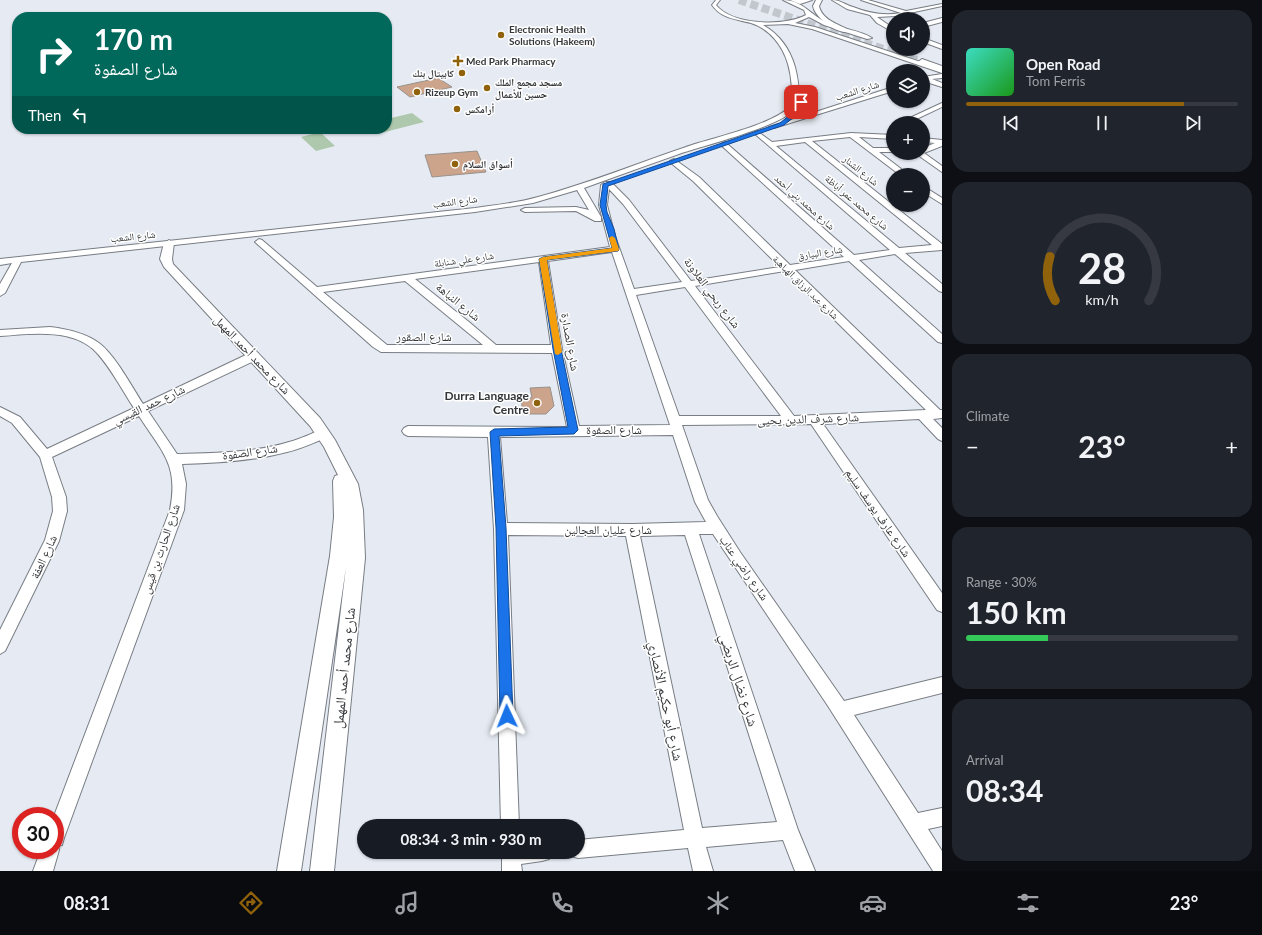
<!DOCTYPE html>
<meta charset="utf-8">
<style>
body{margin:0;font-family:Lato,"Noto Naskh Arabic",sans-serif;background:#20242c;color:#f1f3f6;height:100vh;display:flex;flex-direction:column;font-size:15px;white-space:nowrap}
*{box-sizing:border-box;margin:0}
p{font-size:13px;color:#9ea1a6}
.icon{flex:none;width:22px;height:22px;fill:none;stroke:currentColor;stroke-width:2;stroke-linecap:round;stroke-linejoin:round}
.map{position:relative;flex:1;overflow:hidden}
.side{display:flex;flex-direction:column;gap:10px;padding:10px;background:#0d0f14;width:320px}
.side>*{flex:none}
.top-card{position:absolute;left:12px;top:12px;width:380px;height:122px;border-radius:16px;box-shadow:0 1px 3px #0004;background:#00695c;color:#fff;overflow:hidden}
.fabs{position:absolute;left:886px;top:12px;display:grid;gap:8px}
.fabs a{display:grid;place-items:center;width:44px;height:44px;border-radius:50%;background:#171b24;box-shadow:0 1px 3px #0004;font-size:20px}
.speed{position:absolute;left:12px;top:807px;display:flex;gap:8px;font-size:20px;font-weight:700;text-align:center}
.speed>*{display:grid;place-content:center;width:52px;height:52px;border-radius:50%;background:#171b24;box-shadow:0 1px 3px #0004;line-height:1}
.speed .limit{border:6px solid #d22;background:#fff;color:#111}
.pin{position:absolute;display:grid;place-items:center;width:34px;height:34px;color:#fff;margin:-17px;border-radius:8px;box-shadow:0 2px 6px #0006}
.me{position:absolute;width:44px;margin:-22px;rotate:358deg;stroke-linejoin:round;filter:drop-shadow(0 0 3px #0008)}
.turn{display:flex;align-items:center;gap:14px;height:84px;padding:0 16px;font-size:18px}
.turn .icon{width:52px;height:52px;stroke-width:2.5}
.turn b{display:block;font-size:28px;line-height:34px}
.then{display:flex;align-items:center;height:38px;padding:0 16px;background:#0003;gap:8px;font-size:15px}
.big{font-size:30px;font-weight:700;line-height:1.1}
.side .card{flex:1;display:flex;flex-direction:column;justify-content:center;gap:6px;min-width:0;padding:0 14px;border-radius:16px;background:#20242c}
.side .dial{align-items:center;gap:0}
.dial svg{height:104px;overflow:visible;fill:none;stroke:#363941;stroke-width:7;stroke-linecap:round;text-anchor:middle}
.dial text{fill:#f1f3f6;stroke:none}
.song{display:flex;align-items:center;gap:12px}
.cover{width:48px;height:48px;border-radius:6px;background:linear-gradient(135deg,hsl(170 70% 55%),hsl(120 70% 35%))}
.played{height:4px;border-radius:2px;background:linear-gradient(90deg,#8f620b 80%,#363941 80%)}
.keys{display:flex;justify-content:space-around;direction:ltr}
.heat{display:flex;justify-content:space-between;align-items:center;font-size:22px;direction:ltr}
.charge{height:6px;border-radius:3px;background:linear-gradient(90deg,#34c759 30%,#363941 0)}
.trip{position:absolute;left:357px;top:819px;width:228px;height:40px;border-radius:20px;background:#171b24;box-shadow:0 1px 3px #0004;font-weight:700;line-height:40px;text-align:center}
.dock{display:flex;height:64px;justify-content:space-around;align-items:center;background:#090b0e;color:#9ea1a6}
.dock .icon{width:28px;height:28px}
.dock .current{color:#8f620b}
.dock b{font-size:18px;color:#f1f3f6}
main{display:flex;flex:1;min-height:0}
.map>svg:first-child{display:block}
</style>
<main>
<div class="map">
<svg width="942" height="871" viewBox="0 0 942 871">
<rect width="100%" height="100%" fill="#e6ebf3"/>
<g fill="#aec8ad">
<path d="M412 113 424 122 381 133 378 129H387V119Z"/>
<path d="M320 132 335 146 316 151 301 137Z"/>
</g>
<g fill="#cba48b" stroke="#98918c">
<path d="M438 78 452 87 410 97 397 87Z"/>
<path d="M477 151 486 172 432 177 425 155Z"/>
<path d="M550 387 554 406 546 414H523L521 398H532L530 388Z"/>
</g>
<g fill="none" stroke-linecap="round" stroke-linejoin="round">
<path stroke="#c2c7ce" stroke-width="8" stroke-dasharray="8 4" stroke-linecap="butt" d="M739 0 922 62"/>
<defs>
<g id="minor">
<path d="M716 0H720L716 5C732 25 784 27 806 15L804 10 783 0C803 0 811 16 828 23 841 29 860 30 872 38L867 39 824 25 809 17 795 23 815 27 942 69V73L812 29 788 24 763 25C779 34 790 49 795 67 798 79 802 98 794 109 783 126 702 146 679 154 647 165 615 177 584 188L601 217V221H595L576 211 525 212 521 210 525 208 576 207 589 210 577 190 533 203 475 212 21 262 5 293 0 296V284L12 263 0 265V259L475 208C496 205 517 203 538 197 590 183 641 162 692 145 714 138 773 124 788 108 795 100 791 74 788 64 783 46 770 29 751 23 736 19 722 19 712 5Z"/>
<path d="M832 0C841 0 845 5 853 7 868 13 884 16 901 13L861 0H868L906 11 942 4V6L896 16 877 17 893 28V32L877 23 870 15 847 9Z"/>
<path d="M942 18V22L923 27V23Z"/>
<path d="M923 38 942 45V49L923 42Z"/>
<path d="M942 74V78L932 79 942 83V87L923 81V77Z"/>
<path d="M893 87V91L774 128 769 127Z"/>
<path d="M942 103V107L908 123H899Z"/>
<path d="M757 131 772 142 851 133 893 135V139L859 137 873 148H893V152H879L909 175H900L850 137 812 141 942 244V250L905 253 942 284V292L939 291 895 254 859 260 942 334V343L938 342 849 261 795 270 940 410H942V418L933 419 942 428V441L938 439 919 419 823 424 942 593V612L937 610 811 424 682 425 708 500 717 516 740 552 844 701 942 677V693L854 715 918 813 942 808V826L928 829 942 851V871H933L828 706 713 534H699L798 830 815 871H795L783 840 706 847 713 871H693L688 848 578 858 571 856 570 852H578V840L684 830 626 536 508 535 519 826H501L494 529 488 437 408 436 404 434 402 431 404 428 408 426 567 427 552 353 381 352 373 347 255 242 259 239 262 240 317 287 610 247 599 205 601 185 605 182H611L629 200 691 281 780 267 693 181 671 163 670 161 674 159 699 177 790 265 844 257 722 146 721 144 725 142 854 255 890 250 755 134V132ZM805 142 932 245 899 248 776 146ZM609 189 623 204 682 282 634 289 615 236 607 205ZM612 252 670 425 579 426 562 349 548 261ZM539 262 551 345H496L469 322 415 279ZM785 271 926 410 794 416 695 286ZM405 281 483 345H387L323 292ZM685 287 781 416H679L636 295ZM673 435 695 502 706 522 632 524 507 523 500 437ZM685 535 777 822 702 828 640 536Z"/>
<path d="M923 138 942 140V146L924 153 942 166V172L915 153H923V148L935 143 923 142Z"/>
<path d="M923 186 942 198V204L923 192Z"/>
<path d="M50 327C67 329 85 333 99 343 115 355 132 387 143 404L250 353H258L259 356 258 359 148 411 177 454C214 453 253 453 289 442 301 439 312 433 324 429L328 431 330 434 328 437C315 442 301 449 287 452 253 461 217 463 182 464L186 484 184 510 64 838 62 845 58 846 59 850 53 871H33L41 850H55L54 816 170 510C179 464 162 452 139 416L52 457 66 497 67 511 59 541 5 651 0 654V630L45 540 53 511 52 497 40 457 12 423 0 416V407L20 417 47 449 134 408C122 390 109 364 93 349 69 328 29 334 0 336V330Z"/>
<path d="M502 852H551L549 859 542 861 521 864 522 871H502Z"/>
</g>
<g id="major">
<path d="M790 0H812L800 4Z"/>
<path d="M816 0H822L819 6C822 20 838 24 849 30V32C837 34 815 18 813 6Z"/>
<path d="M169 240 174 243 172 259 173 264 320 418 335 440 358 484 363 510 365 558 334 871H310L346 567 301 871H277L330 556 334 517 333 481 335 476 338 475 324 447 310 426 164 267 160 259 164 243Z"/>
</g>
<path id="highway" d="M922 59 942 66V72L919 64 918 62Z"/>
</defs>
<use href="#minor" stroke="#787d84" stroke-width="2"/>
<use href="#major" stroke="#787d84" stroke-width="2"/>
<use href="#highway" stroke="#787d84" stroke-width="2"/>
<use href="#minor" fill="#fff" fill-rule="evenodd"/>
<use href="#major" fill="#fff" fill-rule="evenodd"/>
<use href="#highway" fill="#fff" fill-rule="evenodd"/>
</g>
<path fill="#1a73e8" stroke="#114b97" d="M801 100 803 102 799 113 784 125 608 186 606 205 607 212 614 229 619 249 618 251 547 260 561 349 578 430 574 434 499 436 506 528 513 716 511 721 507 723 502 721 500 716 496 528 490 432 494 429 568 427 553 349 539 259 543 257 612 248 600 205 603 184 780 123 795 111 799 102Z"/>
<path fill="#f59e0b" d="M612 236 615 238 619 249 618 251 547 260 562 352 558 355 555 354 539 259 543 257 612 248 609 238Z"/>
<g fill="#8f620b" stroke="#fff" stroke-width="1.5">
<circle cx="501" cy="35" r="4"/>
<path d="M456 55h4v4h4v4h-4v4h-4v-4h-4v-4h4z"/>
<circle cx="462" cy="73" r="4"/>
<circle cx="487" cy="88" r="4"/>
<circle cx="417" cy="92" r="4"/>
<circle cx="457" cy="109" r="4"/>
<circle cx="455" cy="164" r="4"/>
<circle cx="537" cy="403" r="4"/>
</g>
<g text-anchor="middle" stroke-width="3" stroke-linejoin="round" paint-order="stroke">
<g font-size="10" font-weight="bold" fill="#343639" stroke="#fff" text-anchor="start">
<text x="509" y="33">Electronic Health<tspan x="509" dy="12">Solutions (Hakeem)</tspan></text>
<text x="466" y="65">Med Park Pharmacy</text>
<text x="454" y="77" text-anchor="end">كابيتال بنك</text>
<text x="495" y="86">مسجد مجمع الملك<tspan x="495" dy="12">حسين للأعمال</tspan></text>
<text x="425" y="96">Rizeup Gym</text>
<text x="465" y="113">أرامكس</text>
<text x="463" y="168">أسواق السلام</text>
</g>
<g font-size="10" fill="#343639" stroke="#fff">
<text transform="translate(857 90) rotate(-18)" y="4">شارع الشعب</text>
<text transform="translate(861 170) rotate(39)" y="4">شارع الشنار</text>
<text transform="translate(455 201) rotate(-7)" y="4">شارع الشعب</text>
<text transform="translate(805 202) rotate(42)" y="4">شارع محمد بني أحمد</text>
<text transform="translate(857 202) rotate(40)" y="4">شارع محمد عمر أباظة</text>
<text transform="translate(133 236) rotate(-6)" y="4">شارع الشعب</text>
<text transform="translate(820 252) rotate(-9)" y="4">شارع البيارق</text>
<text transform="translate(464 259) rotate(-8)" y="4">شارع علي شنابلة</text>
<text transform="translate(806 287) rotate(44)" y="4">شارع عبد الرزاق الهباهبة</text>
</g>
<g font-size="12" fill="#343639" stroke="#fff">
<text transform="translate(712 293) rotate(53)" y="4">شارع ربحي العلاونة</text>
<text transform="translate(458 302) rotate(39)" y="4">شارع النباهة</text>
<text x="424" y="341">شارع الصقور</text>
<text transform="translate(570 342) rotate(80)" y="4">شارع الصدارة</text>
<text transform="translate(252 355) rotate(46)" y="4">شارع محمد أحمد المهمل</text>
<text transform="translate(149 405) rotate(-25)" y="4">شارع حمد القيسي</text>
<text transform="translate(808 419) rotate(-2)" y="4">شارع شرف الدين يحيى</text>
<text x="614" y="434">شارع الصفوة</text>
<text transform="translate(250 452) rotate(-8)" y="4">شارع الصفوة</text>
<text transform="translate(878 513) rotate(55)" y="4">شارع عارف يوسف سليم</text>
<text x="608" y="534">شارع عليان العجالين</text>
<text transform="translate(161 549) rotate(-71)" y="4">شارع الحارث بن قيس</text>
<text transform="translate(44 557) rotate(-65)" y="4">شارع العفة</text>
<text transform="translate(744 568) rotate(55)" y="4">شارع راضي عناب</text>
</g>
<g font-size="12" font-weight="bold" fill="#343639" stroke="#fff" text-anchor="end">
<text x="529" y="400">Durra Language<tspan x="529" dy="14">Centre</tspan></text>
</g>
<g font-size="14" fill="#343639" stroke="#fff">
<text transform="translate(344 668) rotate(-84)" y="5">شارع محمد أحمد المهمل</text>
<text transform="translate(739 680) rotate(72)" y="5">شارع نضال الربضي</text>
<text transform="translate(666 701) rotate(78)" y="5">شارع أبو حكيم الأنصاري</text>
</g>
</g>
</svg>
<div class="fabs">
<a><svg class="icon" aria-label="sound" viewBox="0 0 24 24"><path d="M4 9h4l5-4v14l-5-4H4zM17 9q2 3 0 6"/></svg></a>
<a><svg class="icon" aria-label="layers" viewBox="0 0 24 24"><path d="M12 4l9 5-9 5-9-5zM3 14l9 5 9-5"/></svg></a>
<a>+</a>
<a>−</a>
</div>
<div class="speed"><div class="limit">30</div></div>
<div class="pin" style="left:801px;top:102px;background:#d93025"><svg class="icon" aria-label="arrive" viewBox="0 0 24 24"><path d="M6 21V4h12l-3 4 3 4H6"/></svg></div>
<svg class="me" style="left:507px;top:716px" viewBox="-20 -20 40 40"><path d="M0-17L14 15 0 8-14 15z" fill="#1a73e8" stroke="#fff" stroke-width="4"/></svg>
<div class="trip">08:34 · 3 min · 930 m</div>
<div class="top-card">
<div class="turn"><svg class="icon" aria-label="right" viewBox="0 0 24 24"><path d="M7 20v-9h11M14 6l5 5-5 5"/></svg><div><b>170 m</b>شارع الصفوة</div></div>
<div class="then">Then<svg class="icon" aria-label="left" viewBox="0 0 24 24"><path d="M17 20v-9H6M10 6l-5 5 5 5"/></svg></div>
</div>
</div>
<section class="side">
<div class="card">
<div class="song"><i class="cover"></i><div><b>Open Road</b><p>Tom Ferris</p></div></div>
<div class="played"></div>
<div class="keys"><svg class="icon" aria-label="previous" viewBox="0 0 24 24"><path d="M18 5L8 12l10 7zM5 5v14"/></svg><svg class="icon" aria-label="pause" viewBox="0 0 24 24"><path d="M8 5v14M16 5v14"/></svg><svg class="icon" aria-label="next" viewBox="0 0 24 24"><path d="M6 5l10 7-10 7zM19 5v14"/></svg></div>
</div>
<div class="card dial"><svg viewBox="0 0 100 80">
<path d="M14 69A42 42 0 1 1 86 69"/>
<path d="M14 69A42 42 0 0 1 10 35" stroke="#8f620b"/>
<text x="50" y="56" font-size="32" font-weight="700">28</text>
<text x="50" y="72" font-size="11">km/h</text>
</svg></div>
<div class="card"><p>Climate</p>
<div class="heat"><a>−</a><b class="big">23°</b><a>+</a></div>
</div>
<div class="card"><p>Range · 30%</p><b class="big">150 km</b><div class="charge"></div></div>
<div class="card"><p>Arrival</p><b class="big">08:34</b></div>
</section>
</main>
<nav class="dock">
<b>08:31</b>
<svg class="icon current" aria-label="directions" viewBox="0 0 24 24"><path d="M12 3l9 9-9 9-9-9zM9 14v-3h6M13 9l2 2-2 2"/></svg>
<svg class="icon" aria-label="music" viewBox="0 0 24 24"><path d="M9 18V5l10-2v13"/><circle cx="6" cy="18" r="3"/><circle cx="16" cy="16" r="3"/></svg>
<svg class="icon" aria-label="phone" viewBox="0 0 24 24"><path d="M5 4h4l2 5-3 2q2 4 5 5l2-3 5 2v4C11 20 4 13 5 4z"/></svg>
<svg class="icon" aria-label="climate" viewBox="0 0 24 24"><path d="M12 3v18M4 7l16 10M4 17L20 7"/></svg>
<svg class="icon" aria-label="car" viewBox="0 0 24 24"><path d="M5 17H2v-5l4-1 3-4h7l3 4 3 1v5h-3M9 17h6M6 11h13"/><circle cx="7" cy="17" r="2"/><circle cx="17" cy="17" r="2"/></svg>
<svg class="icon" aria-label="filters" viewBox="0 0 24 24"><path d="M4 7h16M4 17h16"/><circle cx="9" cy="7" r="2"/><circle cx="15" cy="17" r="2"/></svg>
<b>23°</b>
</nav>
